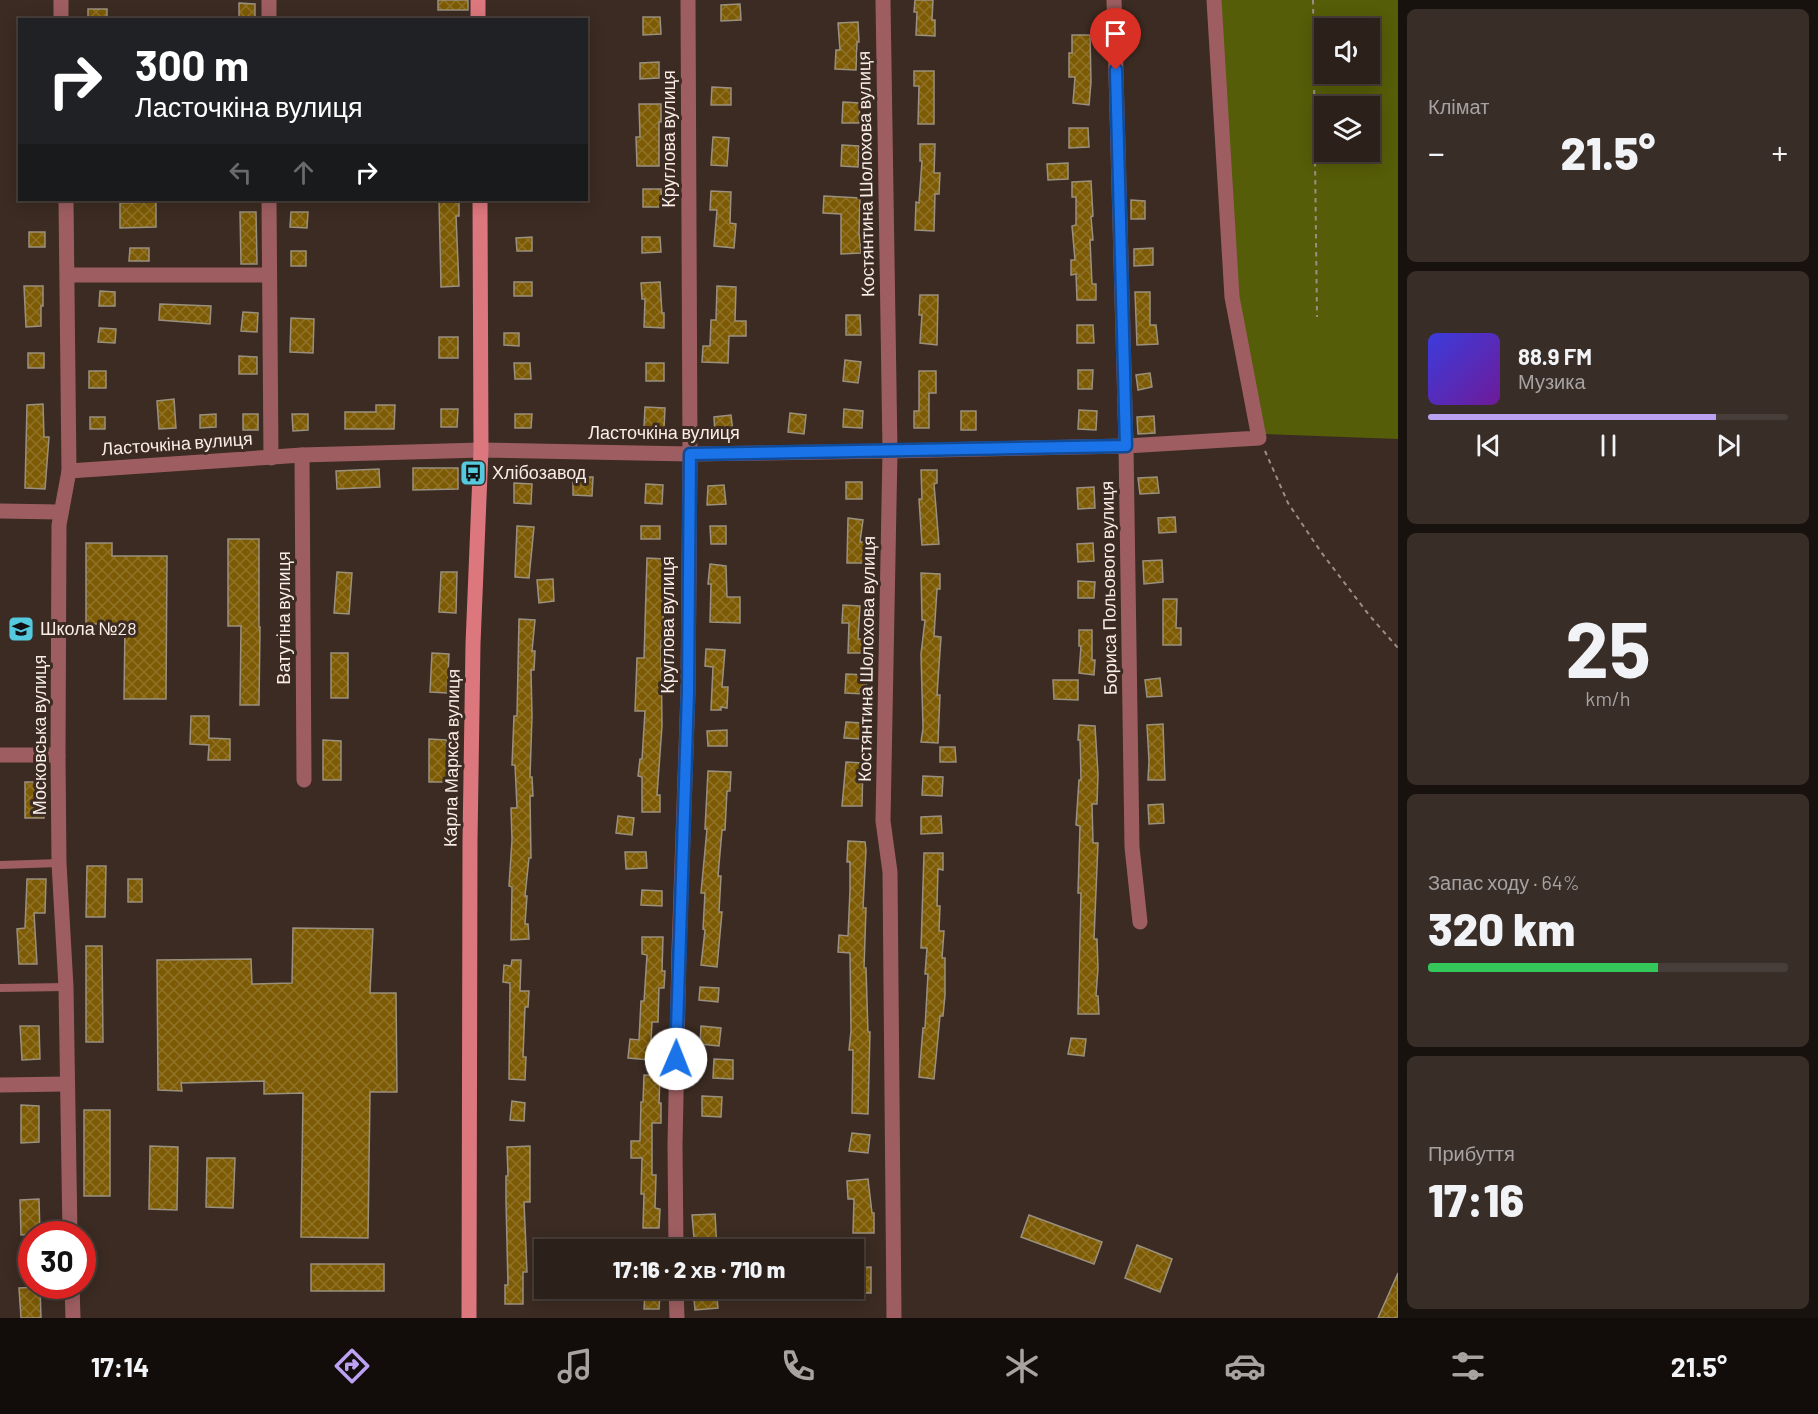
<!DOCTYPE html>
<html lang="uk">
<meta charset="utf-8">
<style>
body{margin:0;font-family:Barlow,sans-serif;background:#382d27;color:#f1f3f6;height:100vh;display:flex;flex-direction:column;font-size:22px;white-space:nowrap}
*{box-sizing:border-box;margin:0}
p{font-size:20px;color:#a6a3a2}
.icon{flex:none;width:33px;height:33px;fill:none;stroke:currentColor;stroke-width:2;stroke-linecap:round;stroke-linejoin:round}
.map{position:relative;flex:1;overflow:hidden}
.panel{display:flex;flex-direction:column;gap:9px;padding:9px;background:#18120e;width:420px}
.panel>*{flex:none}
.top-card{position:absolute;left:18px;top:18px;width:570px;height:183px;border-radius:0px;box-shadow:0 3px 15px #0003,0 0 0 2px #483e39;background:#202124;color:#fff;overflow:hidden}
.tools{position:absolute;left:1314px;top:18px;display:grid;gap:12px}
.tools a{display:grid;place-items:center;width:66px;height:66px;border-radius:0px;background:#2c201a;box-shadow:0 3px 15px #0003,0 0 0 2px #483e39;font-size:30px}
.speed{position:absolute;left:18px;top:1221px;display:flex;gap:12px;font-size:30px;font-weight:700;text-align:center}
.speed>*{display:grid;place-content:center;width:78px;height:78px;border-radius:50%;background:#2c201a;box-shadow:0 3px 15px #0003,0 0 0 2px #483e39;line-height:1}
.speed .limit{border:9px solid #d22;background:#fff;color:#111}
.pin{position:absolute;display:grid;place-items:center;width:51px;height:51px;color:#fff;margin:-62px -26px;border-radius:50% 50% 50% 0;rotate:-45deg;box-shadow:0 0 6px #0007}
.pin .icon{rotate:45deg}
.me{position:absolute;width:66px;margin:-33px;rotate:1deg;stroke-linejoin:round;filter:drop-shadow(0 0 4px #0008)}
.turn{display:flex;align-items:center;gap:21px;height:126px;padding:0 18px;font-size:27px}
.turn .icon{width:78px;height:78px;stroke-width:2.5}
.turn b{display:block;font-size:42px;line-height:51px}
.lanes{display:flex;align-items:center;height:57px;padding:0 18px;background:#0003;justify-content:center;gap:30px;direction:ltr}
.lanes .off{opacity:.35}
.big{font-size:45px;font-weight:800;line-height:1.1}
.panel .widget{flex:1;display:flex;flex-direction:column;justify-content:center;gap:9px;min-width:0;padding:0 21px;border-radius:9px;background:#382d27}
.panel .dial{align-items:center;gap:0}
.dial b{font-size:78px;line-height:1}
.song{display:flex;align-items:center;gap:18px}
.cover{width:72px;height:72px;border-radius:9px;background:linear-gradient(135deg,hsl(240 70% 55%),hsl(280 70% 35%))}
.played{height:6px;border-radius:3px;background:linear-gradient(90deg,#bca0f2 80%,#483e39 80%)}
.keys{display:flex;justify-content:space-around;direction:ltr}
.heat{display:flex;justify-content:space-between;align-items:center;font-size:33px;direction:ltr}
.charge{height:9px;border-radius:4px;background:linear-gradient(90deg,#34c759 64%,#483e39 0)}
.trip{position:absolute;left:534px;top:1239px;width:330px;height:60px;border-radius:0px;background:#2c201a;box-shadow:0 3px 15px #0003,0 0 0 2px #483e39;font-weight:800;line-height:60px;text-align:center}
.tabs{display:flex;height:96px;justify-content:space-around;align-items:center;background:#120d0a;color:#a6a3a2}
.tabs .icon{width:42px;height:42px}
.tabs .on{color:#bca0f2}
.tabs b{font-size:27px;color:#f1f3f6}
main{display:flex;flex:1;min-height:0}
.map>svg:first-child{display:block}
</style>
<main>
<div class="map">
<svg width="1398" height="1318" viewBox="0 0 1398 1318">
<defs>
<pattern id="building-cross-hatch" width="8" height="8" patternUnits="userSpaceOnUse" patternTransform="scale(1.5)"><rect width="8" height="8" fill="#7d5b05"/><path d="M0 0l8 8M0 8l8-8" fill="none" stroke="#907329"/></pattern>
</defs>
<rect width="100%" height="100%" fill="#3b2b22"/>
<path fill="#565d08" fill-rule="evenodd" d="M1220 0H1398V439L1265 434 1237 297ZM1324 28H1370V74H1324ZM1324 106H1370V152H1324Z"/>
<g fill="url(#building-cross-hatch)" stroke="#9a907e" stroke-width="1.5">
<rect x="438" y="0" width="30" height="10"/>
<path d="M915 0H933L932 20H935V36L916 35 917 12H914Z"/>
<path d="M239 3 255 4V20H239Z"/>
<path d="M740 4 741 20 721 21V5Z"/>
<rect x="88" y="9" width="19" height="11"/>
<path d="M643 17H660L661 34 643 35Z"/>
<path d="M858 22 859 42H857L856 70 835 69 836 50H840L838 23Z"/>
<path d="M1072 35H1090L1091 82 1089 105 1073 103 1075 77H1069V53H1072Z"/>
<path d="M659 62V78L640 79V63Z"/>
<path d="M914 71H934V124H918L919 86H914Z"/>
<path d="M712 87 731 88V105H711Z"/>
<path d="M843 102 860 103 859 123H842Z"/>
<path d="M639 104H661V122H659V166H637L636 137H640Z"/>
<path d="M1069 128H1088L1089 147 1069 148Z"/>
<path d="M713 137 729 138 727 166 711 165Z"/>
<path d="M920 144H935L934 173H940L939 194H935L934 231 915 230 916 202 919 203 922 161H920Z"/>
<path d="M842 145 859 146 858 167 841 166Z"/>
<path d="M1068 163V179L1048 180 1047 164Z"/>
<path d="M1091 181 1093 216 1091 217 1093 240H1090L1092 284H1096V300H1077L1076 274 1071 275V260H1075L1072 226 1076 225V197H1072V182Z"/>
<path d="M643 189H661L662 207H643Z"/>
<path d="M711 191 731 192 730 223 736 224 734 248 714 246 717 210H710Z"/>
<path d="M824 196 860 198 859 233 861 253 841 254V214L823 213Z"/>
<path d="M439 200H459V216H456L459 286 441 287Z"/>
<path d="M1131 200 1145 201V219H1131Z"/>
<path d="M156 202V227L120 228V203Z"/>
<path d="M240 212H256L257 264H241Z"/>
<path d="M291 212H308L307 228 290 227Z"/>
<rect x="29" y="232" width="16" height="15"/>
<path d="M532 237V251H517L516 238Z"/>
<path d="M642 237H660L661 252 642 253Z"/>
<path d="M130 248H149V261H129Z"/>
<path d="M1153 248V265L1134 266V249Z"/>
<rect x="291" y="251" width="15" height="15"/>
<rect x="514" y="282" width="18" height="14"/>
<path d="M660 282 662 313H664V328L644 327 645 299H642L641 283Z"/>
<path d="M24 286H43V306H41V326L26 327Z"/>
<path d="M717 286 736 287 735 321H746V336H729L728 363 702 362 703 346H710L711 320H716Z"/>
<path d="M100 291 115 292V306H99Z"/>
<path d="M1135 292H1150V325H1156L1158 344 1137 345Z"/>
<path d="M920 295H938L937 345 920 343 922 315H919Z"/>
<path d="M160 304 211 306 210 324 159 320Z"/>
<path d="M243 312 258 313 257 332 241 331Z"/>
<path d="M846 315H860L861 335H846Z"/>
<path d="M291 318 314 319 313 353 290 352Z"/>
<path d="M1077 325H1093L1094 343H1077Z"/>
<path d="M100 328 116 329 115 343 98 342Z"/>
<path d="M504 333H519V346L504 345Z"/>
<rect x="439" y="337" width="19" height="21"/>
<rect x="28" y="353" width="16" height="15"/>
<path d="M239 356 257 357V374H239Z"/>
<path d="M845 360 861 362 858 383 843 381Z"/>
<path d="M514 363H530L531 379H515Z"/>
<rect x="646" y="363" width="18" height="18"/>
<path d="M1078 370H1093L1092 389H1078Z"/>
<rect x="89" y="371" width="17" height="17"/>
<path d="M919 371H936V393H929V428H914V411H919Z"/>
<path d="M1150 373 1152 387 1138 390 1136 375Z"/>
<path d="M174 399 176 428 159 429 157 401Z"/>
<path d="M43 404 44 437H49L45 489 25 488 27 405Z"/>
<path d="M376 405H395L394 429H345V412H376Z"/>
<path d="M645 407 665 408 664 428 644 427Z"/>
<path d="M441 409H458L457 427H441Z"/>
<path d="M844 409 863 411 862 428 843 427Z"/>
<path d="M1079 410 1097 411 1096 430 1078 429Z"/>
<rect x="961" y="411" width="15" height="19"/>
<path d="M790 413 806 415 804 434 788 432Z"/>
<path d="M216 414V427L200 428V415Z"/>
<rect x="243" y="414" width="15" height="16"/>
<path d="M292 414H308V430L293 431Z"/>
<path d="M515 414H532L531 428H515Z"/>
<path d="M731 415 733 432 715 434 714 417Z"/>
<path d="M1154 416 1155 433 1138 434 1137 417Z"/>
<rect x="90" y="417" width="15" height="12"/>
<path d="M413 468H458V489L413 490Z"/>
<path d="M379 469 380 487 337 489 336 471Z"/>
<path d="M921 470H937V483L934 484 939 544 922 545 919 499H922Z"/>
<path d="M573 477H593L592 496 573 495Z"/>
<path d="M1157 477 1159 493 1140 494 1138 478Z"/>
<rect x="846" y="482" width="16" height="17"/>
<path d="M514 483 532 484 531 504 514 503Z"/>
<path d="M646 484 663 485 662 504 645 503Z"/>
<path d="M724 485 726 504 707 505 708 486Z"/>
<path d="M1094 487 1095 508 1078 509 1077 488Z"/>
<path d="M1175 517 1176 532 1159 533 1158 518Z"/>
<path d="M848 518 863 520 860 542H864V563H847Z"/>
<path d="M517 526 534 527 529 578 515 577Z"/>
<rect x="641" y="526" width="19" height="13"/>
<path d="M710 526H726V544H711Z"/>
<path d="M228 539H259V627H260L259 705H240L241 626H228Z"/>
<path d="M86 543H112V556H167L166 699H124L125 624H86Z"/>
<path d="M1093 543 1094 561 1078 562 1077 544Z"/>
<path d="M647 558 665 559 663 591H665L663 621H665V641H661L662 726 657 795H660V812H642V777L638 776 640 759H642L645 711H635L637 658H644Z"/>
<path d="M1162 560 1163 582 1144 584 1143 561Z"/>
<path d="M710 564 726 566 727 597H740V623L710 622 711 584H708Z"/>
<path d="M337 572 352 573 349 614 334 613Z"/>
<path d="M441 572H457L456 613 439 612Z"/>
<path d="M921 573 940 574V589H937L934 636 941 637 937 695H940L938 743 921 742 923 728 921 654 925 620H922Z"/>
<path d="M553 579 554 601 539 603 537 580Z"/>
<path d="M1078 581 1095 582 1094 598H1078Z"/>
<path d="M1163 599H1177L1176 628H1181V645H1163Z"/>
<path d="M843 605 860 606 858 639H863L862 653H848L849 623H842Z"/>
<path d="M519 619 535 620 532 651H535L534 670H531L532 716 530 777H532L533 796H530L531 858H529L525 896H527L525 924H528L529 939 511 940 512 887 509 886 512 840 511 808H517L515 765H512L514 716H517Z"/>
<path d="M1079 630H1092V660H1095L1094 675 1079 673 1081 646H1079Z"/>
<path d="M706 649 725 650 722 687H728L727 708 721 707V710H711L713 667 705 666Z"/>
<rect x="331" y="653" width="17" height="45"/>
<path d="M432 653 449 654 447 693 430 692Z"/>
<path d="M846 674 867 675 866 694 845 693Z"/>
<path d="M1160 678 1162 696 1147 697 1145 680Z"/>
<path d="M1053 680H1078V700L1054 699Z"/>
<path d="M191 716H209V738L230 739V760H208L209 745 190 744Z"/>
<path d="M846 722 862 723 861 739 844 738Z"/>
<path d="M1163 724 1165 780H1148L1149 761 1147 725Z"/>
<path d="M1079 725 1095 726 1098 774 1097 804H1092L1093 843H1098L1094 939H1097L1098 968 1096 996H1098L1099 1014H1078L1081 893H1078L1080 826 1076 825 1079 780H1081L1080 740H1078Z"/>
<path d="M727 730V746H708L707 731Z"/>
<path d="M429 739 447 740V782H429Z"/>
<path d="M323 740 341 741V780H323Z"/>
<path d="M940 747H955L956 762H940Z"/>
<path d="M846 762 863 763 862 806H842Z"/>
<path d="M708 771 731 772 730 791H727L725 830H722L718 876H721L719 912H722L717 967 701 965 705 930 703 929 705 893H701L707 829H705Z"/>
<path d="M923 776 943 777 942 796 922 795Z"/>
<rect x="25" y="782" width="19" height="36"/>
<path d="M1163 804 1164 823 1149 824 1148 805Z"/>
<path d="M618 816 634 818 632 835 616 833Z"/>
<path d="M941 816 942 833 921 834V817Z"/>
<path d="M848 841 865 842 866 850 863 908H866L864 968H866L868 1032H870L868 1114 852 1113 853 1050H849L851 1031 850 953 838 952 839 935 848 936 850 890V862H847Z"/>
<path d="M625 852H646L647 868 626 869Z"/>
<path d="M924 853H943V870L938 869 937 906H940L939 931H944L942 958H945V995L943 1016H940L934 1079 919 1077 923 1028H925L928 974H925L927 948H921Z"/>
<path d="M87 866H106L105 917H86Z"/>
<path d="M27 879H46L45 913H34L37 964H19L17 929 25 928Z"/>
<rect x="128" y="879" width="14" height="23"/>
<path d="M642 890 662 891V906L641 905Z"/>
<path d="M293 928 373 929 370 993H396L397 1092H370L368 1238 301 1237 303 1093 264 1094V1081L181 1083 182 1091 158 1090 157 960 251 959 252 984 292 983Z"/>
<path d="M642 937H663L662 971H665L664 988H659L658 1022H652L650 1060 628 1058 630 1039 639 1040 641 1001H644L647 955 642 954Z"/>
<path d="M86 946H102L103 1042H86Z"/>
<path d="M512 960H521L520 991H529L528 1007H525L523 1057H526L525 1080 509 1079 510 983 503 982 504 965 511 966Z"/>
<path d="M700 987 719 988 718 1002 699 1000Z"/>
<path d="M20 1026H39L40 1059 22 1060Z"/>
<path d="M701 1026 721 1028 719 1046 700 1044Z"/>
<path d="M1071 1038 1086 1039 1084 1056 1068 1054Z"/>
<path d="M714 1059 733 1060V1079L713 1078Z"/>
<path d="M644 1075 660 1076 659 1103H661V1123H652V1175H656L655 1208 660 1209 659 1228H643L644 1194H641L642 1158H631V1141H640L641 1102H643Z"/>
<path d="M702 1096 722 1097 721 1117 702 1116Z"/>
<path d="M512 1101 525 1103 524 1121 510 1120Z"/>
<path d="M21 1105 39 1106V1142L21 1143Z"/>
<rect x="84" y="1110" width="26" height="86"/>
<path d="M852 1133 870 1135 868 1153 849 1151Z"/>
<path d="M150 1146 178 1147 177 1210 149 1209Z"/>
<path d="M530 1146V1202H524L527 1272H523V1304H505V1285H508L506 1202V1176H508L507 1147Z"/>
<path d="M207 1158H235L233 1208 206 1207Z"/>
<path d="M868 1179 872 1213H874V1233H853L854 1199H848L847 1181Z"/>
<path d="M39 1199 40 1234 21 1235 20 1200Z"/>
<path d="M715 1214 717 1250H695L692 1215Z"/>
<path d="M1029 1215 1102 1242 1094 1264 1021 1237Z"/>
<path d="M1137 1245 1172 1259 1160 1292 1125 1278Z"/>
<rect x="311" y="1264" width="73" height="27"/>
<path d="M871 1267V1293H854V1268Z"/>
<path d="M1398 1273V1318H1378Z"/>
<path d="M40 1287 41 1318H21L19 1288Z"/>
<path d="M693 1288H716L718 1308 695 1310Z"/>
<path d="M645 1292 660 1293 659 1309H644Z"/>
</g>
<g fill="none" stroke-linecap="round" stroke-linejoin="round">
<g stroke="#9c8e87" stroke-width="2" stroke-dasharray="4.5 4.5" stroke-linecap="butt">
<path d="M1313 0 1317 317"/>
<path d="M1265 451 1288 503 1321 552 1369 615 1398 648"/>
</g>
<g stroke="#9e5e61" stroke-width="8">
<path d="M0 865 59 863"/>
<path d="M0 988 66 987"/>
</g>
<g stroke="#9e5e61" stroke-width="15">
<path d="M61 0V20"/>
<path d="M883 0 890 451 883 821 890 872 894 1318"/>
<path d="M1114 0 1126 446 1132 847 1140 922"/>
<path d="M269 20V0"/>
<path d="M66 200 69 471 59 525 58 755 59 863 66 987 70 1234"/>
<path d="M269 200 271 458"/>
<path d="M68 275H268"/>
<path d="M302 455 304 780"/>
<path d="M69 471 302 455 481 450 690 454 890 451 1126 446 1259 438 1232 297 1214 0"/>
<path d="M0 511 60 512"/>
<path d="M0 755H58"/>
<path d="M0 1085 66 1084"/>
<path d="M676 1250 675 1145 679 951 688 692 690 454 688 0"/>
<path d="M72 1286 73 1318"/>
<path d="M676 1288 677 1318"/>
</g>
<g stroke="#dc777d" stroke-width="15">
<path d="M478 0V20"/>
<path d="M469 1318 470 841 473 644 481 450 480 200"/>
</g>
</g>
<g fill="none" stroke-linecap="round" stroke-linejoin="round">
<defs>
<path id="route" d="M676 1059 688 692 690 454 1126 446 1116 70"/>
</defs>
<use href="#route" stroke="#114b97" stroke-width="15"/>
<use href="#route" stroke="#1a73e8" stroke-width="10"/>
</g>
<defs>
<symbol id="bus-square" viewBox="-11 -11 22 22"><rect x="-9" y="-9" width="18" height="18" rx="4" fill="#55cadf" stroke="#3b2b22"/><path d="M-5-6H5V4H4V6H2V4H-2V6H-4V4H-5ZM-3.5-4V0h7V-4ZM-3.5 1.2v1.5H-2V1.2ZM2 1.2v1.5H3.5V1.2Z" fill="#111"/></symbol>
<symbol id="school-square" viewBox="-11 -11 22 22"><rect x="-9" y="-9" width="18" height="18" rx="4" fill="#55cadf" stroke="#3b2b22"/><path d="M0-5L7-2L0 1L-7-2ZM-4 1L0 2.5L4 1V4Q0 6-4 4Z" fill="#111"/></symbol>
</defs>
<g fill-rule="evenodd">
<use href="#bus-square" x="458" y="458" width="30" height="30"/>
<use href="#school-square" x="6" y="614" width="30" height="30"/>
</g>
<g text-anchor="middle" stroke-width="6" stroke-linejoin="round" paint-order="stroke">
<g font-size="18" fill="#f8ede7" stroke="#3b2b22">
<text transform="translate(669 139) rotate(-90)" y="6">Круглова вулиця</text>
<text transform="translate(866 174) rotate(-91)" y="6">Костянтина Шолохова вулиця</text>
<text x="664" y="439">Ласточкіна вулиця</text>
<text transform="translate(177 444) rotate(-4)" y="6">Ласточкіна вулиця</text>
<text transform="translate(1109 588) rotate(-91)" y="6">Бориса Польового вулиця</text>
<text transform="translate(284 618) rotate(-90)" y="6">Ватутіна вулиця</text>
<text transform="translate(668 625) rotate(-90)" y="6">Круглова вулиця</text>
<text transform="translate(867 659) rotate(-89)" y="6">Костянтина Шолохова вулиця</text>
<text transform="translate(40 735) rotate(-90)" y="6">Московська вулиця</text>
<text transform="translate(452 758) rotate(-89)" y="6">Карла Маркса вулиця</text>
</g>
<g font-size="18" fill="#f8ede7" stroke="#3b2b22" text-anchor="start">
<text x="492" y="479">Хлібозавод</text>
<text x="40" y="635">Школа №28</text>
</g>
</g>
</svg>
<div class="tools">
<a><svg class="icon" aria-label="sound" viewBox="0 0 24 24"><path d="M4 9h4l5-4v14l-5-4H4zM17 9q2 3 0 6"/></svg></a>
<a><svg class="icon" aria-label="layers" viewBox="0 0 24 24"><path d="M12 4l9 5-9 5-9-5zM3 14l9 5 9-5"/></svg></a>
</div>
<div class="speed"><div class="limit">30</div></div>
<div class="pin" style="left:1116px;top:70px;background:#d93025"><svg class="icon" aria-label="arrive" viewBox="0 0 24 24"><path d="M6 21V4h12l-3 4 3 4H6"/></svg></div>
<svg class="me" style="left:676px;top:1059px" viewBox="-20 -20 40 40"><circle r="19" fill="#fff"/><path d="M0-13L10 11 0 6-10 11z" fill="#1a73e8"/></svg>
<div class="trip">17:16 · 2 хв · 710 m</div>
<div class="top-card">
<div class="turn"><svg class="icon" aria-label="right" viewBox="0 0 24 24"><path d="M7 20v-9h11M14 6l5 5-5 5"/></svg><div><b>300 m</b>Ласточкіна вулиця</div></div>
<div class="lanes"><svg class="icon off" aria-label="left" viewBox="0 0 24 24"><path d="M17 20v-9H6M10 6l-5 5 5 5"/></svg><svg class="icon off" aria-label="ahead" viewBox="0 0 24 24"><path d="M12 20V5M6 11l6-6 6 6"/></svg><svg class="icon" aria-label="right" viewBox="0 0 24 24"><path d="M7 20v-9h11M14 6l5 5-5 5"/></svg></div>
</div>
</div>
<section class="panel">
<div class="widget"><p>Клімат</p>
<div class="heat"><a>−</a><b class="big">21.5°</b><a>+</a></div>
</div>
<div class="widget">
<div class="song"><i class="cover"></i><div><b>88.9 FM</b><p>Музика</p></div></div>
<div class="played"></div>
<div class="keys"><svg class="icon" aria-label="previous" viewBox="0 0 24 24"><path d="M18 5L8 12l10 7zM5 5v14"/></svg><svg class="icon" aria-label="pause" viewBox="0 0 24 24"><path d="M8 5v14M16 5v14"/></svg><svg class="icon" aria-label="next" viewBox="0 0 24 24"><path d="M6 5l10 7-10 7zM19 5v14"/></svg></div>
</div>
<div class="widget dial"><b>25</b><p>km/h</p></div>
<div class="widget"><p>Запас ходу · 64%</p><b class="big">320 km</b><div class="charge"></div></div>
<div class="widget"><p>Прибуття</p><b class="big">17:16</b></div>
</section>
</main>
<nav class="tabs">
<b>17:14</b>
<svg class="icon on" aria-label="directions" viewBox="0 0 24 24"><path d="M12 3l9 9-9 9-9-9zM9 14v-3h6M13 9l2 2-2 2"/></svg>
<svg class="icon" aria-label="music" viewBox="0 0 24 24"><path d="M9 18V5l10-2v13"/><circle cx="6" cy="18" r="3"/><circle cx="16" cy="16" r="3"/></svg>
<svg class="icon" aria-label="phone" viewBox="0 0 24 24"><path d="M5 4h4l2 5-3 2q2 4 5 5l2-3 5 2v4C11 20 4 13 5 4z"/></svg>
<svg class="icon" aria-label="climate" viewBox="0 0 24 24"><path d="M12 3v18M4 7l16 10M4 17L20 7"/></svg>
<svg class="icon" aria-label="car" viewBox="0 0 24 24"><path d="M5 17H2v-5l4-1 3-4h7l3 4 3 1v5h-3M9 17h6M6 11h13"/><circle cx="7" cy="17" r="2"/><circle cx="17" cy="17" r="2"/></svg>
<svg class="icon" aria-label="filters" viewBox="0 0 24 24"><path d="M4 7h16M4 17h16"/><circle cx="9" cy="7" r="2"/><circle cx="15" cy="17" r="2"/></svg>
<b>21.5°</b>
</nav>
